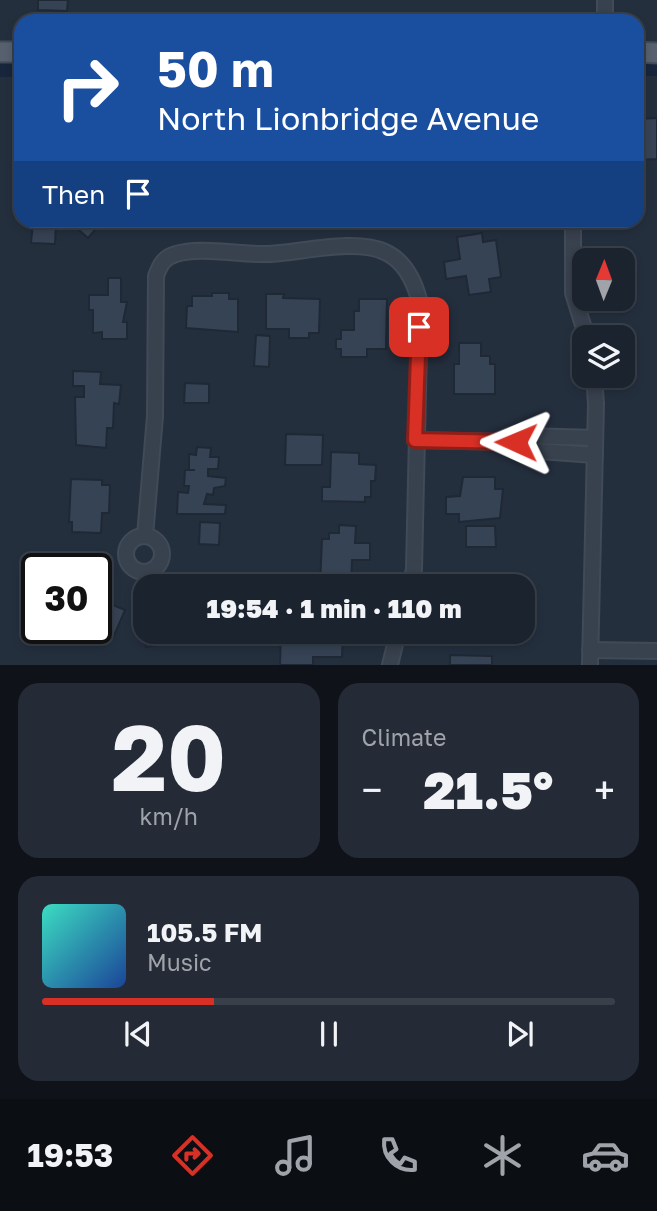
<!DOCTYPE html>
<meta charset="utf-8">
<style>
body{margin:0;font-family:"Golos Text",sans-serif;background:#242b36;color:#f1f3f6;height:100vh;display:flex;flex-direction:column;font-size:26px;white-space:nowrap}
*{box-sizing:border-box;margin:0}
p{font-size:23px;color:#a0a4aa}
.icon{flex:none;width:38px;height:38px;fill:none;stroke:currentColor;stroke-width:2;stroke-linecap:round;stroke-linejoin:round}
.map{position:relative;height:665px;overflow:hidden}
.sheet{display:flex;flex-direction:column;gap:18px;padding:18px;background:#0f1319;flex:1}
.sheet>*{flex:none}
.hud{position:absolute;left:14px;top:14px;width:630px;height:214px;border-radius:21px;box-shadow:0 4px 10px #0003,0 0 0 2px #39404a;background:#1a4fa0;color:#fff;overflow:hidden}
.needle{width:46px;rotate:1deg}
.buttons{position:absolute;left:572px;top:248px;display:grid;gap:14px}
.buttons a{display:grid;place-items:center;width:63px;height:63px;border-radius:14px;background:#1b232e;box-shadow:0 4px 10px #0003,0 0 0 2px #39404a;font-size:35px}
.speed{position:absolute;left:21px;top:553px;display:flex;gap:14px;font-size:35px;font-weight:700;text-align:center}
.speed>*{display:grid;place-content:center;width:91px;height:91px;border-radius:50%;background:#1b232e;box-shadow:0 4px 10px #0003,0 0 0 2px #39404a;line-height:1}
.speed .limit{border:4px solid #111;border-radius:10px;background:#fff;color:#111}
.pin{position:absolute;display:grid;place-items:center;width:60px;height:60px;color:#fff;margin:-30px;border-radius:14px;box-shadow:0 4px 10px #0006}
.me{position:absolute;width:77px;margin:-38px;rotate:271deg;stroke-linejoin:round;filter:drop-shadow(0 0 5px #0008)}
.turn{display:flex;align-items:center;gap:24px;height:147px;padding:0 28px;font-size:32px}
.turn .icon{width:91px;height:91px;stroke-width:2.5}
.turn b{display:block;font-size:49px;line-height:60px}
.then{display:flex;align-items:center;height:66px;padding:0 28px;background:#0003;gap:14px;font-size:26px}
.big{font-size:52px;font-weight:800;line-height:1.1}
.sheet .widget{flex:1;display:flex;flex-direction:column;justify-content:center;gap:10px;min-width:0;padding:0 24px;border-radius:21px;background:#242b36}
.sheet .dial{align-items:center;gap:0}
.dial b{font-size:91px;line-height:1}
.song{display:flex;align-items:center;gap:21px}
.cover{width:84px;height:84px;border-radius:10px;background:linear-gradient(135deg,hsl(170 70% 55%),hsl(220 70% 35%))}
.played{height:7px;border-radius:4px;background:linear-gradient(90deg,#d93025 30%,#39404a 30%)}
.keys{display:flex;justify-content:space-around;direction:ltr}
.heat{display:flex;justify-content:space-between;align-items:center;font-size:38px;direction:ltr}
.sheet .tiles{flex:1;display:grid;gap:18px;grid-template-columns:1fr 1fr}
.widget:last-child{grid-column:span 2}
.trip{position:absolute;left:133px;top:574px;width:402px;height:70px;border-radius:21px;background:#1b232e;box-shadow:0 4px 10px #0003,0 0 0 2px #39404a;font-weight:800;line-height:70px;text-align:center}
.tab-bar{display:flex;height:112px;justify-content:space-around;align-items:center;background:#0b0e12;color:#a0a4aa}
.tab-bar .icon{width:49px;height:49px}
.tab-bar .on{color:#d93025}
.tab-bar b{font-size:32px;color:#f1f3f6}
.map>svg:first-child{display:block}
</style>
<div class="map">
<svg width="657" height="665" viewBox="0 0 657 665">
<rect width="100%" height="100%" fill="#242f3e"/>
<g fill="none" stroke-linecap="round" stroke-linejoin="round">
<g stroke="#17263c" stroke-width="14">
<path d="M637 69H657"/>
<path d="M0 70H21"/>
</g>
</g>
<g fill="#364354" stroke="#1f2835" stroke-width="2">
<path d="M38 0H68L67 11 38 10Z"/>
<path d="M657 118V159L637 160V119Z"/>
<path d="M73 220H108L103 226 100 224 88 238 71 223Z"/>
<path d="M33 222 56 223 55 244 31 243Z"/>
<path d="M482 233 483 242 496 240 501 277 489 279 491 292 469 295 466 276 446 279 444 262 460 259 457 237Z"/>
<path d="M108 278H121V302H127L123 322H127V339H102V332L93 333V310H89V295H108Z"/>
<path d="M212 293H229V299H238V332L186 328 187 306H192V296H212Z"/>
<path d="M266 294H284L283 298 320 299 319 333H309V338H289V329H266Z"/>
<path d="M359 299H387L386 349H367V357H341V349H336V339H341V330H354V311H359Z"/>
<path d="M256 335 270 336 269 367 254 366Z"/>
<path d="M459 343H481V356H490V364H495V394H454V364H459Z"/>
<path d="M73 371 101 372 100 384 121 385 119 404 114 403 113 428H107L106 448 76 445 75 397H84V386H73Z"/>
<path d="M185 383 209 384V403H184Z"/>
<path d="M286 434 323 435 322 465H285Z"/>
<path d="M197 447 211 448 210 457H219L218 469H208V476L226 478 225 486 214 488 213 495 207 494 204 504 226 505 225 514H177L178 492 188 493 189 486H184L185 470H195H189V454L196 455Z"/>
<path d="M331 452 359 453V464L376 465 375 481H371V497H365V502L322 501V487H330Z"/>
<path d="M463 477H495V489H503L500 518 459 522V514H446V497L460 496Z"/>
<path d="M71 479 102 480V485H110L109 513H102L101 533 72 532V522H69Z"/>
<path d="M200 522 220 523 219 545 199 544Z"/>
<path d="M339 525 356 526 355 543H370V560H352L351 586H320L322 539H329V533H339Z"/>
<path d="M466 526H495L496 547H466Z"/>
<path d="M447 575 487 577V586H446Z"/>
<path d="M101 600 125 610 113 638 104 634 100 645 75 635 78 628H96V601Z"/>
<path d="M145 609V632H195L184 634 185 640 146 647 140 610Z"/>
<path d="M281 632H343L342 657H313V665H280Z"/>
<path d="M463 632H492V641L463 639Z"/>
<path d="M450 655 492 656V665H450Z"/>
</g>
<g fill="none" stroke-linecap="round" stroke-linejoin="round">
<defs>
<g id="minor">
<path d="M605 21V0"/>
<path d="M573 220V293L587 338"/>
<path d="M415 440 516 442"/>
<path d="M595 455 526 450 516 442 526 436 595 438"/>
<path d="M145 536 155 416 156 276C160 265 164 257 176 254 200 246 241 255 267 254 300 253 355 238 385 252 405 261 415 283 420 303L414 569 410 586"/>
<circle cx="144" cy="554" r="18"/>
<path d="M590 650 657 651"/>
<path d="M390 665 398 632"/>
<path d="M590 665 596 404 594 376"/>
</g>
<g id="major">
<path d="M0 52H21"/>
<path d="M637 52 657 53"/>
</g>
</defs>
<use href="#minor" stroke="#414a57" stroke-width="18"/>
<use href="#major" stroke="#414a57" stroke-width="23"/>
<use href="#minor" stroke="#38414e" stroke-width="14"/>
<use href="#major" stroke="#56606e" stroke-width="19"/>
</g>
<g fill="none" stroke-linecap="round" stroke-linejoin="round">
<defs>
<path id="route" d="M419 327 415 440 516 442"/>
</defs>
<use href="#route" stroke="#8d1f18" stroke-width="18"/>
<use href="#route" stroke="#d93025" stroke-width="12"/>
</g>
</svg>
<div class="buttons">
<a><svg class="needle" viewBox="-14 -14 28 28"><path d="M0-13l5 13h-10z" fill="#e53935"/><path d="M0 13l5-13h-10z" fill="#a0a4aa"/></svg></a>
<a><svg class="icon" aria-label="layers" viewBox="0 0 24 24"><path d="M12 4l9 5-9 5-9-5zM3 14l9 5 9-5"/></svg></a>
</div>
<div class="speed"><div class="limit">30</div></div>
<div class="pin" style="left:419px;top:327px;background:#d93025"><svg class="icon" aria-label="arrive" viewBox="0 0 24 24"><path d="M6 21V4h12l-3 4 3 4H6"/></svg></div>
<svg class="me" style="left:516px;top:442px" viewBox="-20 -20 40 40"><path d="M0-17L14 15 0 8-14 15z" fill="#d93025" stroke="#fff" stroke-width="4"/></svg>
<div class="trip">19:54 · 1 min · 110 m</div>
<div class="hud">
<div class="turn"><svg class="icon" aria-label="right" viewBox="0 0 24 24"><path d="M7 20v-9h11M14 6l5 5-5 5"/></svg><div><b>50 m</b>North Lionbridge Avenue</div></div>
<div class="then">Then<svg class="icon" aria-label="arrive" viewBox="0 0 24 24"><path d="M6 21V4h12l-3 4 3 4H6"/></svg></div>
</div>
</div>
<section class="sheet">
<div class="tiles">
<div class="widget dial"><b>20</b><p>km/h</p></div>
<div class="widget"><p>Climate</p>
<div class="heat"><a>−</a><b class="big">21.5°</b><a>+</a></div>
</div>
<div class="widget">
<div class="song"><i class="cover"></i><div><b>105.5 FM</b><p>Music</p></div></div>
<div class="played"></div>
<div class="keys"><svg class="icon" aria-label="previous" viewBox="0 0 24 24"><path d="M18 5L8 12l10 7zM5 5v14"/></svg><svg class="icon" aria-label="pause" viewBox="0 0 24 24"><path d="M8 5v14M16 5v14"/></svg><svg class="icon" aria-label="next" viewBox="0 0 24 24"><path d="M6 5l10 7-10 7zM19 5v14"/></svg></div>
</div>
</div>
</section>
<nav class="tab-bar">
<b>19:53</b>
<svg class="icon on" aria-label="directions" viewBox="0 0 24 24"><path d="M12 3l9 9-9 9-9-9zM9 14v-3h6M13 9l2 2-2 2"/></svg>
<svg class="icon" aria-label="music" viewBox="0 0 24 24"><path d="M9 18V5l10-2v13"/><circle cx="6" cy="18" r="3"/><circle cx="16" cy="16" r="3"/></svg>
<svg class="icon" aria-label="phone" viewBox="0 0 24 24"><path d="M5 4h4l2 5-3 2q2 4 5 5l2-3 5 2v4C11 20 4 13 5 4z"/></svg>
<svg class="icon" aria-label="climate" viewBox="0 0 24 24"><path d="M12 3v18M4 7l16 10M4 17L20 7"/></svg>
<svg class="icon" aria-label="car" viewBox="0 0 24 24"><path d="M5 17H2v-5l4-1 3-4h7l3 4 3 1v5h-3M9 17h6M6 11h13"/><circle cx="7" cy="17" r="2"/><circle cx="17" cy="17" r="2"/></svg>
</nav>
